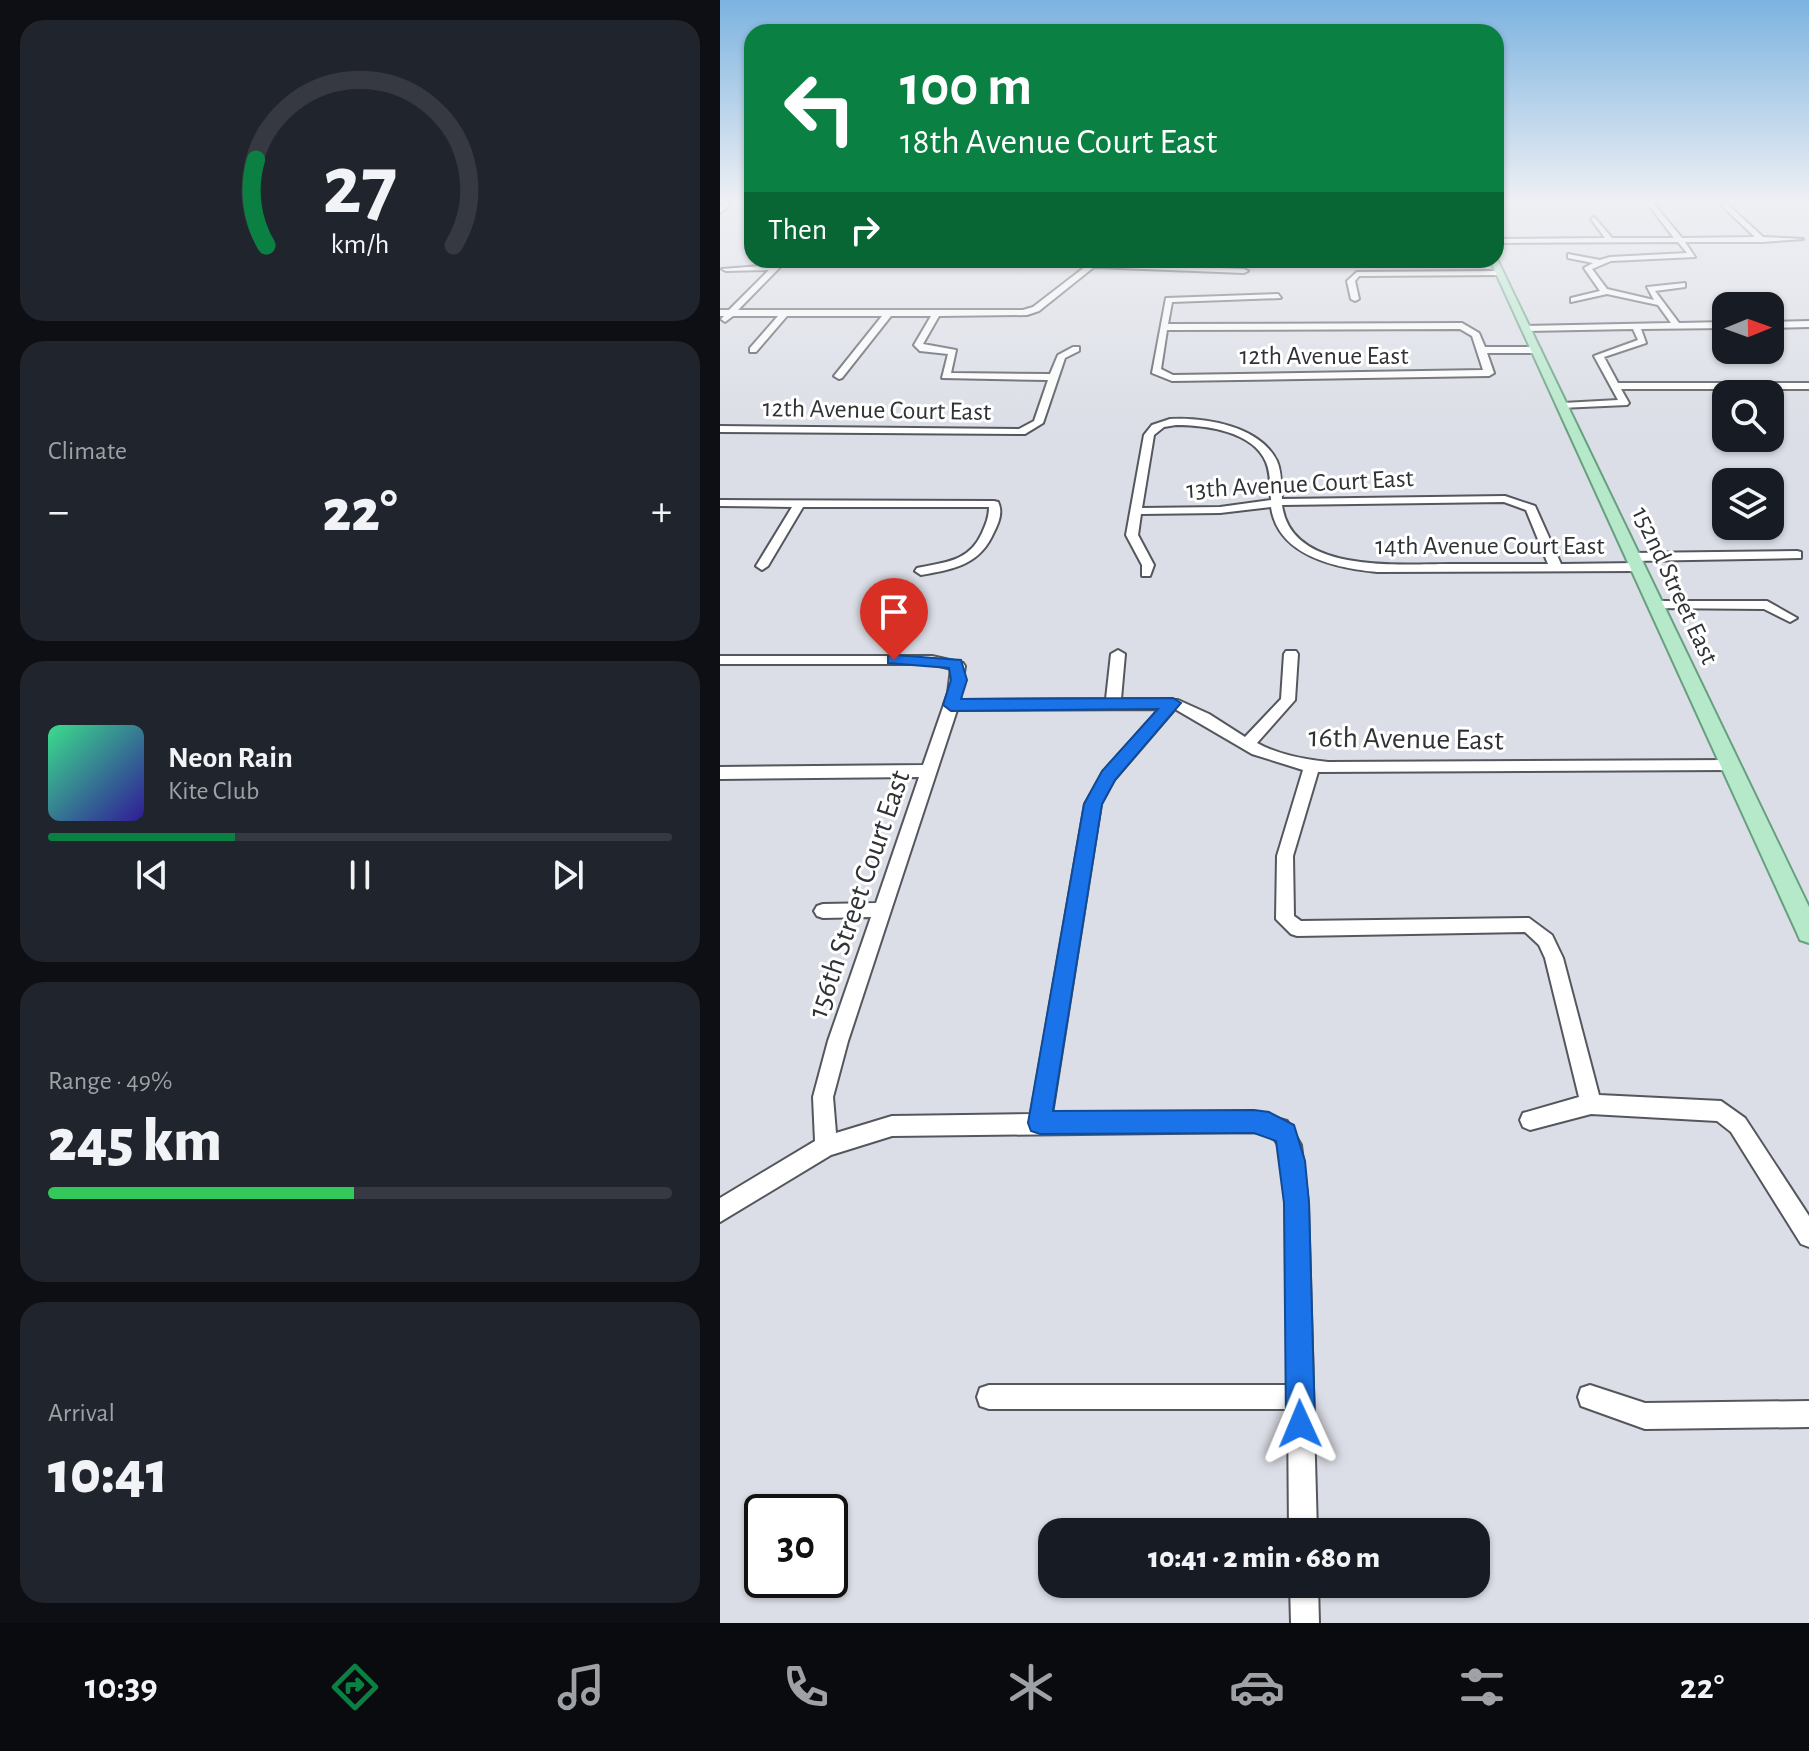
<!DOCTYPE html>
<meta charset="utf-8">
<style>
body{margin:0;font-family:"Alegreya Sans",sans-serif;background:#20242c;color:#f1f3f6;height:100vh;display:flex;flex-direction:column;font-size:30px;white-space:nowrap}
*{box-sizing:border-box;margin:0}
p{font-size:26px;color:#9ea1a6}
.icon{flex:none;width:44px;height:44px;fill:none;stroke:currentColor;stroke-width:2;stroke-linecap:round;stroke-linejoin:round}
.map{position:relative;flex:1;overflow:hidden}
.drawer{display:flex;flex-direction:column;gap:20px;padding:20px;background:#0d0f14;width:720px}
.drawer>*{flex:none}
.guide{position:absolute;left:24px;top:24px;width:760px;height:244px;border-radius:24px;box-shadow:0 2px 6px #0004;background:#0b8043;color:#fff;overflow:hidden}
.needle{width:52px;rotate:89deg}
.fabs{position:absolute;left:992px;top:292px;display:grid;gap:16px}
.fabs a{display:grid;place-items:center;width:72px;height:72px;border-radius:16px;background:#171b24;box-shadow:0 2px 6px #0004;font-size:40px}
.speed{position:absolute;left:24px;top:1494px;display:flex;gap:16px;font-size:40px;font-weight:700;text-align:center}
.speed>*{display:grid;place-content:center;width:104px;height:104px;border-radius:50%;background:#171b24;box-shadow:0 2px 6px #0004;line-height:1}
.speed .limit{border:4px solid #111;border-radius:12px;background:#fff;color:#111}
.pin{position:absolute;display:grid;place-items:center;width:68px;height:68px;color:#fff;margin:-82px -34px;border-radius:50% 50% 50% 0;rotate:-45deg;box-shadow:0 0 8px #0007}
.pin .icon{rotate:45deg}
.me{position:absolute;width:88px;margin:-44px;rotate:359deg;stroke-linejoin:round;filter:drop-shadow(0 0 6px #0008)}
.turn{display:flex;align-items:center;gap:28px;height:168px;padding:0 24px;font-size:36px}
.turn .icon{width:104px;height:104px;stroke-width:2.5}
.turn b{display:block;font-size:56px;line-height:68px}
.then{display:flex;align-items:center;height:76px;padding:0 24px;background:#0003;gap:16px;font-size:30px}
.big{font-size:60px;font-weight:800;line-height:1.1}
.drawer .widget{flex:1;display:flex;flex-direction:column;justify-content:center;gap:12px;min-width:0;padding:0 28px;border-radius:24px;background:#20242c}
.drawer .dial{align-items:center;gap:0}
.dial svg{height:208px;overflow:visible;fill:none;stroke:#363941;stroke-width:7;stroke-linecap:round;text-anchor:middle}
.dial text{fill:#f1f3f6;stroke:none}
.song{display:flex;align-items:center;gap:24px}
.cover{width:96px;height:96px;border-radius:12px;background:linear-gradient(135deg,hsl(150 70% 55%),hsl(250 70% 35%))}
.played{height:8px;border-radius:4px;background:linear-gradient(90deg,#0b8043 30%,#363941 30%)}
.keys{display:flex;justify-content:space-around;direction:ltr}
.heat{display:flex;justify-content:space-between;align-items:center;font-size:44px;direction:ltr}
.charge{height:12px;border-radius:6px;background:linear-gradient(90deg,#34c759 49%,#363941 0)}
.trip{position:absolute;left:318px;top:1518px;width:452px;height:80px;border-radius:24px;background:#171b24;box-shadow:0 2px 6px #0004;font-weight:800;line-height:80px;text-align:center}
.tabs{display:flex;height:128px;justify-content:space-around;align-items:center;background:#090b0e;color:#9ea1a6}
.tabs .icon{width:56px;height:56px}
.tabs .selected{color:#0b8043}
.tabs b{font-size:36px;color:#f1f3f6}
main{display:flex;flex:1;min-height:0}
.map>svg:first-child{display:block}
</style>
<main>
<section class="drawer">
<div class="widget dial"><svg viewBox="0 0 100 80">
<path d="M14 69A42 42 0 1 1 86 69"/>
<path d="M14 69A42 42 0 0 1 10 36" stroke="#0b8043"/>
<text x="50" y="56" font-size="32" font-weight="700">27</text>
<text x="50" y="72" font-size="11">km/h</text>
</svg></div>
<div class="widget"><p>Climate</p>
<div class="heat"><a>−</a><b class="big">22°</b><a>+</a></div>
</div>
<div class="widget">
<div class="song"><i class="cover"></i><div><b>Neon Rain</b><p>Kite Club</p></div></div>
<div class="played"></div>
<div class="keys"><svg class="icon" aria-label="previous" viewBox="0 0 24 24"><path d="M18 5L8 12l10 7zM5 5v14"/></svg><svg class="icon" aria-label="pause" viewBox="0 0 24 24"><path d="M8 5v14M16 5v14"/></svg><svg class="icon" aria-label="next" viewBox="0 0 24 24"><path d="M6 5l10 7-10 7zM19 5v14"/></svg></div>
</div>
<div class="widget"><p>Range · 49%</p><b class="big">245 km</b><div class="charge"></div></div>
<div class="widget"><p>Arrival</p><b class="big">10:41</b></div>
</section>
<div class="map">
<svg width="1089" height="1623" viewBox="0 0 1089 1623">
<rect width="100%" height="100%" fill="#dbdee6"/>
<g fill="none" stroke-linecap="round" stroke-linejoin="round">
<defs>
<g id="minor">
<path d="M4 203H11L0 213V207Z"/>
<path d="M927 203H933L962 238 1035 237 999 203H1006L1043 237 1083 239 1042 242H965L975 257 891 261 872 269 887 289 934 300 927 287 965 283V287L935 291 959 323 1006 322V328L921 329 926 343 884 357 898 383H1089V389H901L909 403 907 405 840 408 838 406 843 403 898 400 874 356 918 340 913 329 807 331 804 330V326L951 323 938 305 887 294 851 302V298L880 291 864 268 873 263 848 258V254L880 260 890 257 967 253 958 242 776 243V239L885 238 871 219 874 217 892 238H954Z"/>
<path d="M59 260H67L18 310H303L313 307 374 260H383L380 263 524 269 528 271 524 273 374 267 319 311 307 315 219 316 203 344 236 350 231 373 330 374 338 355 353 347H359V351L345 358 323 423 305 434 0 432V426L299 429 314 421 328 380 222 378 228 354 200 351 194 345 211 316H171L122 378 119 379 114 376 162 316H67L36 352H30V348L58 316H13L5 322 1 319 4 316H0V310H9L49 270 6 271 2 269 54 265Z"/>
<path d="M781 271 784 275 639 276 635 281 639 299 635 301 631 299 627 281 637 272Z"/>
<path d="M558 294 561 298 452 302 448 324 742 323 759 333 765 347H817L821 350 817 353H767L774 373 769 376 452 381 432 373 446 298ZM740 329 752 336 763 370 453 375 441 369 447 330Z"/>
<path d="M1089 321V327L1050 328V322Z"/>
<path d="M450 419C485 417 540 426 557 461 562 473 561 486 562 499L785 496 815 506 841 564 918 563 924 567 918 571 657 572C615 568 558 556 551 507L500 513 421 514 418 535 434 565 430 576H422V565L406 535 424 435 432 425ZM456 425C485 425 533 431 546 462 551 474 550 488 551 500L500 507 422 508 434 435 444 427ZM784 502 806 510 828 564C795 564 762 564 729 564 678 564 571 574 562 505Z"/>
<path d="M0 500 274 501 278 502C283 512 279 522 274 532 260 565 234 569 201 575L195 571 197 568C225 562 249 562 262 533 266 524 269 517 269 507H83L48 566 42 570 36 566 72 507 0 506Z"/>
<path d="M1077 551 1081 552V558L913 561 907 557 913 553Z"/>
<path d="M936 601H1047L1077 618 1070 622 1044 609 931 608V602Z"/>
<path d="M398 650 405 654 401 699 458 700 489 714 525 737 561 699 564 654 566 651H576L578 654 575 700 537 743C559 755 583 759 608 762L1015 760 1018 764 1015 768 1010 770 598 772 573 856 574 916 581 921 809 918 832 935 843 958 879 1095 1001 1101 1025 1118 1089 1216V1247L1081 1244 1011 1132 997 1121 871 1114 810 1130 803 1127 800 1120 803 1113 859 1097 825 958 819 945 805 932 577 936 571 934 556 919 557 856 583 770 532 754 455 709 394 780 381 804 332 1114 534 1112 567 1121 581 1145 588 1203 597 1532H569L568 1409H269L260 1406 257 1397 260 1388 269 1385H568L566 1203 560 1148 553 1137 534 1132 172 1136 111 1155 0 1222V1198L95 1141 93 1097 108 1041 151 917 103 918 97 916 94 911 97 906 103 904 156 903 199 777 0 779V767L203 765 228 693 231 669 212 664H0V656H212L243 663 245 666 240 700 386 699 391 654ZM439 709 383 772 365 804 311 1114 172 1116 116 1133 113 1097 128 1041 237 710Z"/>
<path d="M870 1385 925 1403 1089 1401V1427L925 1429 861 1406 858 1397 861 1388Z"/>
<path d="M570 1584H598L599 1623H571Z"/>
</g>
<path id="major" d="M776 257 1089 907V943L1080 940 1077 933 770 260Z"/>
</defs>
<use href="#minor" stroke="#54575d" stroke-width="4"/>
<use href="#major" stroke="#67a07f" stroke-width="4"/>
<use href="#minor" fill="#fff" fill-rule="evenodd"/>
<use href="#major" fill="#b6e9ca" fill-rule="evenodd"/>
</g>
<linearGradient id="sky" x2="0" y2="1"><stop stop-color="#7cb3e0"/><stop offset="0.47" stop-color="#eff0f4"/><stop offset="1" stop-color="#eff0f4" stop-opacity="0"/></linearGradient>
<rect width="1089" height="430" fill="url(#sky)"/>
<path fill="#1a73e8" stroke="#114b97" stroke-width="2" d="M174 655 241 660 247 680 241 699 453 698 461 703 395 780 382 804 333 1111 534 1110 549 1112 574 1125 585 1161 589 1203 595 1424 591 1434 580 1438 570 1434 566 1424 564 1203 556 1141 534 1133 320 1134 311 1131 308 1123 364 804 382 771 438 709 231 711 223 705 231 680 229 668 168 663V656Z"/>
<g text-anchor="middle" stroke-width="6" stroke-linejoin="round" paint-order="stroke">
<g font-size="26" fill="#303235" stroke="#fff">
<text x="604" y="364">12th Avenue East</text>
<text transform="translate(157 409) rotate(1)" y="9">12th Avenue Court East</text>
<text transform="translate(580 483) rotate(-3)" y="9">13th Avenue Court East</text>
<text x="770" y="554">14th Avenue Court East</text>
<text transform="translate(956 585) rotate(65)" y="9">152nd Street East</text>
</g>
<g font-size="30" fill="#303235" stroke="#fff">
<text transform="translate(686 738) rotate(1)" y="10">16th Avenue East</text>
<text transform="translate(138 894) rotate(-71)" y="10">156th Street Court East</text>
</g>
</g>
</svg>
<div class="fabs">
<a><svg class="needle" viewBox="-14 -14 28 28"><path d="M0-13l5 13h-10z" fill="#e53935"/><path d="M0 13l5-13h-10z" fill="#9ea1a6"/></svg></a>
<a><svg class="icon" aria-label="search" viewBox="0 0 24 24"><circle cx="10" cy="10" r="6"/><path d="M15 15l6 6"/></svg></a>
<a><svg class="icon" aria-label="layers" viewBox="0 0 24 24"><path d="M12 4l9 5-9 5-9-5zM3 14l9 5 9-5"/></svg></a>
</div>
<div class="speed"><div class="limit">30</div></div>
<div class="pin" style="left:174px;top:660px;background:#d93025"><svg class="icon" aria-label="arrive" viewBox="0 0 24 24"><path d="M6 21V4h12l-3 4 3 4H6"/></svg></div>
<svg class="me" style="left:580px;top:1424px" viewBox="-20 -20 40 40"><path d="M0-17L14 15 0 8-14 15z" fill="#1a73e8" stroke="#fff" stroke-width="4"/></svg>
<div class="trip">10:41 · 2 min · 680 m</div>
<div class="guide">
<div class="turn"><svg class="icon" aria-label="left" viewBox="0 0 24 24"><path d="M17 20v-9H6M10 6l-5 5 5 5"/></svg><div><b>100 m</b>18th Avenue Court East</div></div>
<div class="then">Then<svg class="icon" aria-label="right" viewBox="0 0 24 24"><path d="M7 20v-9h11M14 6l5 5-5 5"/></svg></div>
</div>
</div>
</main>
<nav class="tabs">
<b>10:39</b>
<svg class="icon selected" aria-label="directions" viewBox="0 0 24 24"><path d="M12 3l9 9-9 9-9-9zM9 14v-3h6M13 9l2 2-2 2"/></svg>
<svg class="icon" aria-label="music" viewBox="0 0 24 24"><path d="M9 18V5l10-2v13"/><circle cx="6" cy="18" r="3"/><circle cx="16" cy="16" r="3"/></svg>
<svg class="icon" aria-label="phone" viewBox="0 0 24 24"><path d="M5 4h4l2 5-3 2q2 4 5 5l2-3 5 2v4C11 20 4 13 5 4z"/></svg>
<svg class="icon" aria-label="climate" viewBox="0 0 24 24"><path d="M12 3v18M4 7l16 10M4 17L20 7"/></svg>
<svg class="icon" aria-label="car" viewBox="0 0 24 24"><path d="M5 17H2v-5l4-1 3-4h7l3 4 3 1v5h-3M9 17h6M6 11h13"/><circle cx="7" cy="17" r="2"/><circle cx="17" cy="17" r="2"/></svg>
<svg class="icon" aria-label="filters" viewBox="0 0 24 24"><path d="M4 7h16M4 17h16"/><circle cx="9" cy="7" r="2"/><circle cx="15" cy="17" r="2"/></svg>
<b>22°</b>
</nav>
